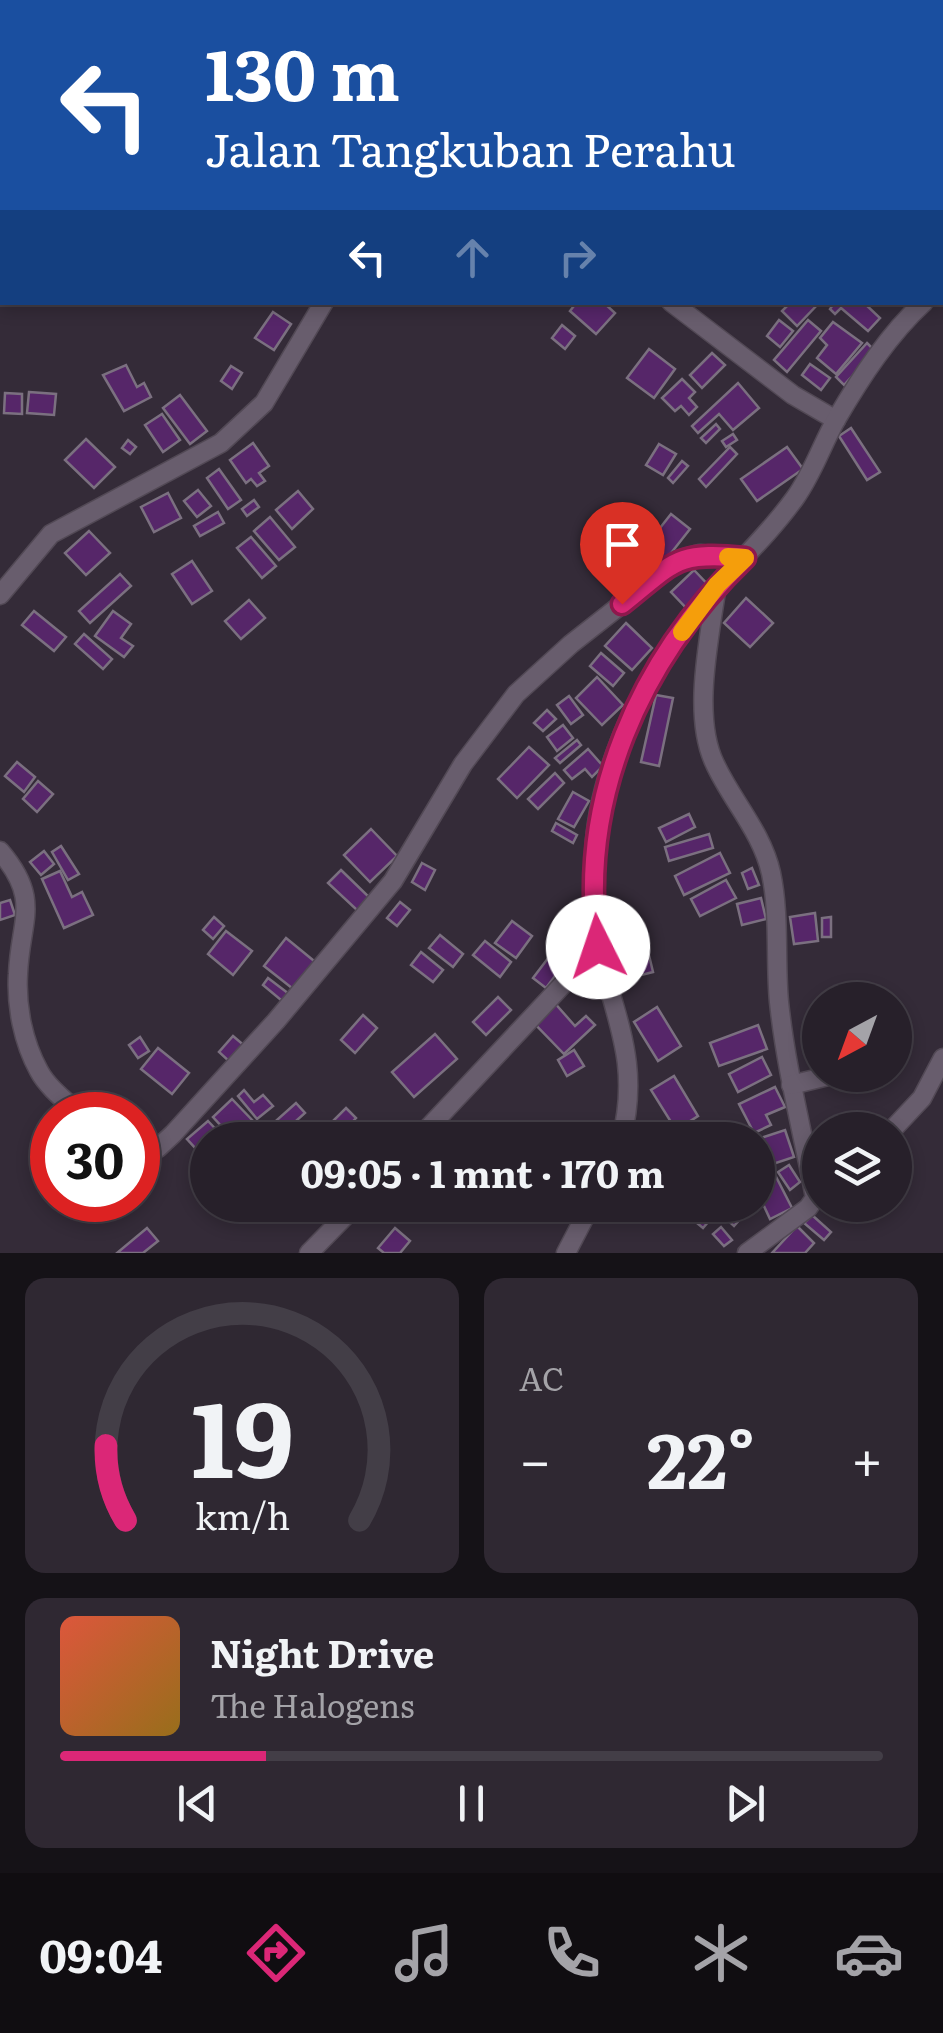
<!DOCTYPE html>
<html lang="id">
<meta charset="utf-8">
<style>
body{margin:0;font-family:Literata,serif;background:#2f2832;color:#f1f3f6;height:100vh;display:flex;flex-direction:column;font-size:38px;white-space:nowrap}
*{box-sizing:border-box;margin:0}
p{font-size:32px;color:#a4a3a8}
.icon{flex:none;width:55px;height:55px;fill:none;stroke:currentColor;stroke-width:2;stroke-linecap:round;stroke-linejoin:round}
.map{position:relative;height:1253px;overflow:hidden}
.drawer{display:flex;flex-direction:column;gap:25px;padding:25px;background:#151217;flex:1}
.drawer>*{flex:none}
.guide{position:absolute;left:0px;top:0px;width:945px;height:305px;box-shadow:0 5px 15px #0003,0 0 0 2px #433e47;background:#1a4fa0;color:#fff;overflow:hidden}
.needle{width:65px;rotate:221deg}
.tools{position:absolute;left:802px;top:982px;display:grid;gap:20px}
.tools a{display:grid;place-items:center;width:110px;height:110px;border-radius:50%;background:#27202a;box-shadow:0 5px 15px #0003,0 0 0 2px #433e47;font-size:50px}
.speed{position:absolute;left:30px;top:1092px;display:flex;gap:20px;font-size:50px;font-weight:700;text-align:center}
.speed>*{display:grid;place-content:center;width:130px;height:130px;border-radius:50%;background:#27202a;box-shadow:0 5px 15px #0003,0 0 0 2px #433e47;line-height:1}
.speed .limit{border:15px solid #d22;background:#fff;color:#111}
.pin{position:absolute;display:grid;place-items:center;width:85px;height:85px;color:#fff;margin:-102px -42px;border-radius:50% 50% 50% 0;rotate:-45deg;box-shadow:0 0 10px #0007}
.pin .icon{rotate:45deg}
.me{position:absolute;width:110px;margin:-55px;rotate:356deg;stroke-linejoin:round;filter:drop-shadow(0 0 8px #0008)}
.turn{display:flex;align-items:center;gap:35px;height:210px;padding:0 40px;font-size:45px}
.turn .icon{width:130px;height:130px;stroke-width:2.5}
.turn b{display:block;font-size:70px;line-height:85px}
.lanes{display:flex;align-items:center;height:95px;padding:0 40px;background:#0003;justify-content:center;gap:50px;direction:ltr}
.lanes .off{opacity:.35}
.big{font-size:75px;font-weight:700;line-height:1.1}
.drawer .tile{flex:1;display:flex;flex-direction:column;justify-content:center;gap:15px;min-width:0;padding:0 35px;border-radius:20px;background:#2f2832}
.drawer .dial{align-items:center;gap:0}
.dial svg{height:260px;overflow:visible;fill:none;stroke:#433e47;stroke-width:7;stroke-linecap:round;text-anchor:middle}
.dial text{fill:#f1f3f6;stroke:none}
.song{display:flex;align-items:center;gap:30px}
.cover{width:120px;height:120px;border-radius:15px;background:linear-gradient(135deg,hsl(10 70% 55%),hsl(40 70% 35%))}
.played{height:10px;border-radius:5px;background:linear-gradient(90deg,#db2777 25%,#433e47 25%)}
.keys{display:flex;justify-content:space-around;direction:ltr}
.heat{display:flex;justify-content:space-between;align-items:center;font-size:55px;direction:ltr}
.drawer .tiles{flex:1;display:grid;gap:25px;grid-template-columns:1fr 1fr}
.tile:last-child{grid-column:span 2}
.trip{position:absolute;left:190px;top:1122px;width:585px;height:100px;border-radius:50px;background:#27202a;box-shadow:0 5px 15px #0003,0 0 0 2px #433e47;font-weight:700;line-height:100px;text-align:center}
.tab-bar{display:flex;height:160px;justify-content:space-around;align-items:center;background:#100d11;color:#a4a3a8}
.tab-bar .icon{width:70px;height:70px}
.tab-bar .on{color:#db2777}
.tab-bar b{font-size:45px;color:#f1f3f6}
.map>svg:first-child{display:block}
</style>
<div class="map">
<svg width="943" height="1253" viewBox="0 0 943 1253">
<rect width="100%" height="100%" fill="#342b38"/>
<g fill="#562669" stroke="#7b7080" stroke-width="2.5">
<path d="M577 302H603L615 313 596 334 570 311Z"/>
<path d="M791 302H819V303L797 326 782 311Z"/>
<path d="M863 302 880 318 868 331 841 308 835 314 830 309 835 302Z"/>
<path d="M273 312 291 324 274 350 255 338Z"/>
<path d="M779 320 793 331 780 347 767 336Z"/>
<path d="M808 320 821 331 787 372 774 360Z"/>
<path d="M833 322 862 343 836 374 817 358 827 345 820 338Z"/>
<path d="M562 325 575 336 565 349 552 338Z"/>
<path d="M867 343 875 351 844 385 836 377Z"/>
<path d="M649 349 675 369 654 398 627 378Z"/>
<path d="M712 353 725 365 702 388 690 375Z"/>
<path d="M810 364 830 378 821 390 802 375Z"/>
<path d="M126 365 137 387 144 383 151 397 124 411 103 375Z"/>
<path d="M231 366 242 373 232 389 221 381Z"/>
<path d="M682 379 695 392 689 398 697 407 689 415 681 406 675 411 662 398Z"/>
<path d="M738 383 759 408 733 430 719 414 698 433 692 426Z"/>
<path d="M29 392 56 394 54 415 27 413Z"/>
<path d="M5 393 22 394V414L4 413Z"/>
<path d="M180 395 207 431 190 444 163 408Z"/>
<path d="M162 414 180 440 163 452 145 425Z"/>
<path d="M716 424 720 429 706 443 701 438Z"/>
<path d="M851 428 880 472 867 480 839 436Z"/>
<path d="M733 434 737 440 726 447 722 441Z"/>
<path d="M86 439 115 467 94 488 65 460Z"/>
<path d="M128 440 136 447 130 454 122 448Z"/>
<path d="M253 443 269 466 259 473 265 481 257 486 251 479 246 483 230 460Z"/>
<path d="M659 444 676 454 663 475 646 465Z"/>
<path d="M730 447 737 454 706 487 699 479Z"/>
<path d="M787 447 803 469 757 501 741 479Z"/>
<path d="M682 461 688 466 673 483 668 478Z"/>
<path d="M219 469 241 500 228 509 207 478Z"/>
<path d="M198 490 211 506 197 517 184 501Z"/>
<path d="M298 491 313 509 292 529 276 510Z"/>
<path d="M168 493 181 518 154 532 141 507Z"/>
<path d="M254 500 259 507 247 516 242 509Z"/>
<path d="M218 512 224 523 200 536 194 526Z"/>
<path d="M671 514 690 529 664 562 645 547Z"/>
<path d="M270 517 295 547 279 560 254 531Z"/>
<path d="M89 531 110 553 86 575 65 553Z"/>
<path d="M251 537 276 566 262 578 237 548Z"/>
<path d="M640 552 656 571 637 587 621 568Z"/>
<path d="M192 561 212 591 192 604 172 574Z"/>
<path d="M694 570 713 590 690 612 671 592Z"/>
<path d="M120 574 131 586 90 623 79 611Z"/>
<path d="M746 598 773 623 750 647 724 623Z"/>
<path d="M249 600 265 618 241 639 225 621Z"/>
<path d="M34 611 66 637 54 651 22 625Z"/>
<path d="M113 611 131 624 121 638 133 646 124 657 95 636Z"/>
<path d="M626 623 652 648 632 670 605 646Z"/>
<path d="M84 634 112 659 103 669 75 644Z"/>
<path d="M601 653 624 673 613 686 590 666Z"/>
<path d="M597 677 623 705 602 725 576 698Z"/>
<path d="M656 695 673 698 659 766 641 762Z"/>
<path d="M569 696 583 715 571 724 557 705Z"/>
<path d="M547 710 556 719 543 731 534 723Z"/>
<path d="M563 725 573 738 557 751 547 737Z"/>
<path d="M577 740 581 745 560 763 555 758Z"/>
<path d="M529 747 549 765 517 798 498 779Z"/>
<path d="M588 749 603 766 592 777 585 769 572 779 564 770Z"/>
<path d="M17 762 35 777 24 792 5 776Z"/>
<path d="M555 773 564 783 538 809 528 799Z"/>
<path d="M38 781 53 794 37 812 23 799Z"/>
<path d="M573 792 589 801 574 827 558 819Z"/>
<path d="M689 814 695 827 666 842 659 828Z"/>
<path d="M556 823 577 835 573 843 552 831Z"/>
<path d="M371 829 397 856 370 882 344 855Z"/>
<path d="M709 834 713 848 669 861 665 847Z"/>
<path d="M61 846 79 874 68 880 52 852Z"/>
<path d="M44 851 54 864 41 875 30 862Z"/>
<path d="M720 853 730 873 684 895 675 876Z"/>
<path d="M422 863 435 870 425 890 412 882Z"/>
<path d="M752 868 759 885 748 889 742 873Z"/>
<path d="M341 870 370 898 358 911 328 883Z"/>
<path d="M60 871 72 897 82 892 93 915 64 928 42 879Z"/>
<path d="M726 880 736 898 700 916 691 899Z"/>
<path d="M761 898 766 919 742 925 737 904Z"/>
<path d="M10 900 15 915 0 920V903Z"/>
<path d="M400 902 410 910 397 926 387 918Z"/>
<path d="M815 913 818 941 794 944 790 917Z"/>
<path d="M577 916 593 932 587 938 571 922Z"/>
<path d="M214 917 224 926 213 939 203 930Z"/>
<path d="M831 917V937H822V918Z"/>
<path d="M512 921 532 936 516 958 495 943Z"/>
<path d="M628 923 636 948 624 952 616 926Z"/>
<path d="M226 931 252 951 233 975 208 954Z"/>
<path d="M440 935 463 954 453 967 429 948Z"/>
<path d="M565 936 578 945 546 988 533 978Z"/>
<path d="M286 938 319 965 297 992 264 966Z"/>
<path d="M485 941 511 962 500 977 473 955Z"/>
<path d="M648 951 653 972 621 980 615 959Z"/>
<path d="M421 952 443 970 433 982 411 965Z"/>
<path d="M268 978 293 997 287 1005 263 985Z"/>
<path d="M498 997 511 1010 486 1035 473 1022Z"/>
<path d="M552 1000 575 1026 586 1016 595 1025 564 1054 531 1020Z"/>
<path d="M657 1007 681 1046 658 1061 634 1022Z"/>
<path d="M363 1015 377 1028 355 1053 341 1040Z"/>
<path d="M758 1025 767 1049 719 1066 710 1043Z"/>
<path d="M435 1034 457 1059 414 1097 392 1072Z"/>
<path d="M233 1036 246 1047 231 1063 219 1052Z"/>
<path d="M140 1037 149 1051 138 1058 129 1045Z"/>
<path d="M158 1048 189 1073 172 1094 141 1069Z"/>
<path d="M574 1050 584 1066 567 1076 558 1060Z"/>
<path d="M762 1057 771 1075 738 1092 729 1074Z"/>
<path d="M674 1076 698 1116 676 1130 651 1090Z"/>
<path d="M775 1087 785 1107 766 1115 771 1125 754 1133 739 1104Z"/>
<path d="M244 1090 254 1102 263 1095 273 1106 257 1119 238 1096Z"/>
<path d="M232 1099 257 1125 241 1140H234L213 1117Z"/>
<path d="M296 1103 305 1113 278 1137 269 1127Z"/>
<path d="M346 1108 356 1118 337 1138 326 1128Z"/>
<path d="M208 1121 226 1140H208V1162L187 1139Z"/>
<path d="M362 1122 380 1140H354L350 1135Z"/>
<path d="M785 1130 794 1157 770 1165 761 1138Z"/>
<path d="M770 1165 792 1208 770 1219 758 1193V1171Z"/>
<path d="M789 1165 800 1182 790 1190 778 1172Z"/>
<path d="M436 1205H463L451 1218Z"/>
<path d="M644 1205H662L640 1221 634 1212Z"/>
<path d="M702 1205 721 1207 703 1228 691 1218Z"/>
<path d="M731 1209 741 1218 734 1226 723 1216Z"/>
<path d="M812 1215 831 1232 824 1240 804 1223Z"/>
<path d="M797 1226 814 1243 805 1253H772Z"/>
<path d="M721 1227 732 1240 724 1246 713 1234Z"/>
<path d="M147 1228 158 1241 143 1253H117Z"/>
<path d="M395 1228 410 1241 400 1253H384L378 1248Z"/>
</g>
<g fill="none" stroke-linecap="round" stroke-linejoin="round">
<defs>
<g id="minor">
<path d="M459 2V0"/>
<path d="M942 80 943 79"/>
<path d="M942 286H943"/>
<path d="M671 302 793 395 836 420"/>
<path d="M716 591C709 641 692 717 715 764 732 801 762 832 771 873 780 915 775 960 779 1002 786 1069 803 1133 815 1198L808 1208 747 1253"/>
<path d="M0 595 51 534 221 443 264 403 324 302"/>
<path d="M0 851C42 900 20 920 18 974 16 1006 23 1042 39 1071 48 1088 67 1102 81 1115"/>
<path d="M791 1085 832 1075"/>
<path d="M892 1130 922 1098 943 1058"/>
<path d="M417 1140 598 947"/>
<path d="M621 1140C641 1063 615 1019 598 947 591 918 593 885 594 856 597 762 655 651 719 584 745 556 772 530 795 498 813 473 822 444 837 418 861 377 889 334 924 302"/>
<path d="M138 1154 158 1148 173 1134 276 1021 393 881 463 764 516 694 571 644 678 560 700 554 745 559"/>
<path d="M309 1253 356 1205"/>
<path d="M566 1253 591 1205"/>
</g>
</defs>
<use href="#minor" stroke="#524955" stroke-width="21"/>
<use href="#minor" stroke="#685d6d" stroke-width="18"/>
</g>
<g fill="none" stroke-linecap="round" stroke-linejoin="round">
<defs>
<path id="route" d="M598 947C577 800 640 659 745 558 675 551 675 562 622 604"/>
</defs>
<use href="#route" stroke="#8e194d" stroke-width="25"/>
<use href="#route" stroke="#db2777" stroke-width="18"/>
<path stroke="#f59e0b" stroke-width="18" d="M682 632 717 585 745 558 728 557"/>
</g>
</svg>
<div class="tools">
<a><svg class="needle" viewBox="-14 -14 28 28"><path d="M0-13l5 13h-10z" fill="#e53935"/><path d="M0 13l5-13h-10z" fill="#a4a3a8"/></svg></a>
<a><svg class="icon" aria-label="layers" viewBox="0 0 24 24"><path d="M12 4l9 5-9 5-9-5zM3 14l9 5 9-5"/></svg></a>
</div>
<div class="speed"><div class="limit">30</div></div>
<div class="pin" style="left:622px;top:604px;background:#d93025"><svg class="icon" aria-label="arrive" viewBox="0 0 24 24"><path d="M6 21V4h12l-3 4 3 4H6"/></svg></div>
<svg class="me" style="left:598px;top:947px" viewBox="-20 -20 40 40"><circle r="19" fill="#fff"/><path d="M0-13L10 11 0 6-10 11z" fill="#db2777"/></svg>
<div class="trip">09:05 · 1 mnt · 170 m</div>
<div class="guide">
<div class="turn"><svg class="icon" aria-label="left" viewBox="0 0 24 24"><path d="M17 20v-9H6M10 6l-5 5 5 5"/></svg><div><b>130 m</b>Jalan Tangkuban Perahu</div></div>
<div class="lanes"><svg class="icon" aria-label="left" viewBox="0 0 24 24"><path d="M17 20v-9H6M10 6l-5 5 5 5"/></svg><svg class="icon off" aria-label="ahead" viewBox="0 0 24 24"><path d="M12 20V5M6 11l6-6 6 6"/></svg><svg class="icon off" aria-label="right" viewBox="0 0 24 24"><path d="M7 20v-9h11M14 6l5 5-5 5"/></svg></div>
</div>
</div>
<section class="drawer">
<div class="tiles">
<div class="tile dial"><svg viewBox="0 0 100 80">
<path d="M14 69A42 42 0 1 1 86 69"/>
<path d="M14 69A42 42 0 0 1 8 46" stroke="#db2777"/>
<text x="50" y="56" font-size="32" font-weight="700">19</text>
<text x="50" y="72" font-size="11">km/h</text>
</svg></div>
<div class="tile"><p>AC</p>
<div class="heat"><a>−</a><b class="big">22°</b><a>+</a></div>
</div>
<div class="tile">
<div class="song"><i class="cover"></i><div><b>Night Drive</b><p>The Halogens</p></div></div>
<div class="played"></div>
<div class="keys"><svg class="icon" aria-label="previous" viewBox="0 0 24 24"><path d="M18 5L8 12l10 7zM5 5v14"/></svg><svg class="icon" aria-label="pause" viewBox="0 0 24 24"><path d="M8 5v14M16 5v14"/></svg><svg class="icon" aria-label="next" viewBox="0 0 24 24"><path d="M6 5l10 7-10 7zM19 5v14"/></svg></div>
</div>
</div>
</section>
<nav class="tab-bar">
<b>09:04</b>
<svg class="icon on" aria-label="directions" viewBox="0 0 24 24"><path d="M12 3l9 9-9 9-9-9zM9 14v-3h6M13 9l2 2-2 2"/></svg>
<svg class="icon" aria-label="music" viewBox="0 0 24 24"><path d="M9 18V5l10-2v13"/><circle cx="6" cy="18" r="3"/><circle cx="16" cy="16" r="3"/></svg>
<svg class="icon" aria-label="phone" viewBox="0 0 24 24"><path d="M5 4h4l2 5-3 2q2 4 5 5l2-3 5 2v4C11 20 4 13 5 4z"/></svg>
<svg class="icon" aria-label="climate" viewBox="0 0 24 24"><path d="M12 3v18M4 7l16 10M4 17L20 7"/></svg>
<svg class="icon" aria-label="car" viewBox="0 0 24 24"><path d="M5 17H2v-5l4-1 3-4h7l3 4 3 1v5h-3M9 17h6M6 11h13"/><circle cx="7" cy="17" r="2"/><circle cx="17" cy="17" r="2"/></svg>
</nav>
